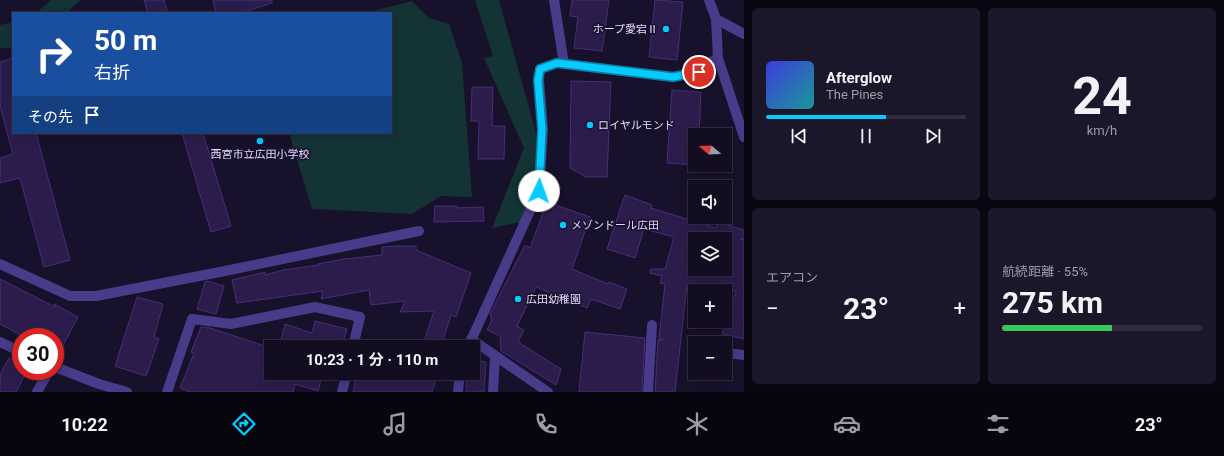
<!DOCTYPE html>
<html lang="ja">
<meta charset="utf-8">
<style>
body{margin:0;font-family:Roboto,"Noto Sans JP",sans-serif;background:#1b1629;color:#f1f3f6;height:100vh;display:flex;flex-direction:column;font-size:15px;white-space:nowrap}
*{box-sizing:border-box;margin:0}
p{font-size:13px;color:#9c9ca5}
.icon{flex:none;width:22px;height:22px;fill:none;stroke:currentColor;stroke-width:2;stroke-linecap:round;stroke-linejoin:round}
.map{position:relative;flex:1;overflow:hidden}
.side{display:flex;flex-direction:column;gap:8px;padding:8px;background:#0a0712;width:480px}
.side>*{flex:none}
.top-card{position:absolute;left:12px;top:12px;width:380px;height:122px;border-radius:0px;box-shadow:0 2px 10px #0003,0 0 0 1px #312d3e;background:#1a4fa0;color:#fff;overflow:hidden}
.needle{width:26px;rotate:289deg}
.controls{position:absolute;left:688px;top:128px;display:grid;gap:8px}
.controls a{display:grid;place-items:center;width:44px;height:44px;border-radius:0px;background:#120d20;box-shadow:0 2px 10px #0003,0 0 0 1px #312d3e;font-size:20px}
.speed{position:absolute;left:12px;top:328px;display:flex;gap:8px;font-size:20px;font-weight:700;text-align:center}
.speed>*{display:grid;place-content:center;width:52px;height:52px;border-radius:50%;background:#120d20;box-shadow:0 2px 10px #0003,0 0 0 1px #312d3e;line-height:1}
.speed .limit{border:6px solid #d22;background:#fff;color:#111}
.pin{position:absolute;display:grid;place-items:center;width:34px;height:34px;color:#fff;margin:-17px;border:2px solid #fff;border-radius:50%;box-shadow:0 1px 4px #0007}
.me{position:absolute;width:44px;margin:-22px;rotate:3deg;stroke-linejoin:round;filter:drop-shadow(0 0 3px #0008)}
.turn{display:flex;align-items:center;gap:14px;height:84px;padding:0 16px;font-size:18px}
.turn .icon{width:52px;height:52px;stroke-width:2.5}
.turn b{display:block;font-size:28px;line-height:34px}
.then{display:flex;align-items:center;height:38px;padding:0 16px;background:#0003;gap:8px;font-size:15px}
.big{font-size:30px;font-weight:700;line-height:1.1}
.side .widget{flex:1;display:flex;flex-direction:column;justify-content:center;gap:6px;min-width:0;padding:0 14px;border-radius:6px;background:#1b1629}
.side .dial{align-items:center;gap:0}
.dial b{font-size:52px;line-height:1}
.song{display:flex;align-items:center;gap:12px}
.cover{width:48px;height:48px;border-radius:6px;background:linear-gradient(135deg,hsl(240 70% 55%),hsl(180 70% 35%))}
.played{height:4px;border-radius:2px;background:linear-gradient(90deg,#07caff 60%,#312d3e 60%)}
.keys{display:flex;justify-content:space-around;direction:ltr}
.heat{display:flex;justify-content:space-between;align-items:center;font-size:22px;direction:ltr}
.charge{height:6px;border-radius:3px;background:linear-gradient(90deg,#34c759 55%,#312d3e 0)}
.side .tiles{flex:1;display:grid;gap:8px;grid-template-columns:repeat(2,1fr)}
.trip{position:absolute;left:264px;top:340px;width:216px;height:40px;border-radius:0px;background:#120d20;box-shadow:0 2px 10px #0003,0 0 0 1px #312d3e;font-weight:700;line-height:40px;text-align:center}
.tabs{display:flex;height:64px;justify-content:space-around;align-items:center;background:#07050d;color:#9c9ca5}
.tabs .icon{width:28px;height:28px}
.tabs .active{color:#07caff}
.tabs b{font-size:18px;color:#f1f3f6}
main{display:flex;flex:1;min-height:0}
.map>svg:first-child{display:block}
</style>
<main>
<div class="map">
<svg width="744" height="392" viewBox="0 0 744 392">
<rect width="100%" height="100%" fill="#18112b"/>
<g fill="#133335">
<path d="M51 0H81L66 13H36Z"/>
<path d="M475 0H499L540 147 531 203 521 222 492 228 524 148 484 58 493 56Z"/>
<path d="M412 1 429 18 449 24 462 63 472 197 441 196 412 214 312 209 289 133H391V13H365Z"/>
<path d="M13 22V48H0V25Z"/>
</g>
<g fill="#2c1c4c" stroke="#452e79" fill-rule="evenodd">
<path d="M144 0H164L168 13H148Z"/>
<path d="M213 0H272V3L241 13H216Z"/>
<path d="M572 0H609L602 51 574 48 578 17 570 16Z"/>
<path d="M655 0 683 2 677 60 649 57Z"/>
<path d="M13 58V133H36L70 260 44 267 20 178 0 183V158L13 154 0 106V62Z"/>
<path d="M571 81 611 82 607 177H586L570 168Z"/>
<path d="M472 87H493L492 126H505L504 159H478L479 121H471Z"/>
<path d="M672 90 701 92 699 135H695V165L667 163Z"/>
<path d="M182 133H203L231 226 211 232Z"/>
<path d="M625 195 652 205 651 208 716 228 718 222 744 230V239H740L744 240V339L722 334 736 291H713L687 284 675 392H655L658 340H663L659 338 665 284 660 283 662 276 650 273 651 269H665L674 237 644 229 635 258 607 249ZM695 239H725V269H688L695 247Z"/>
<path d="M547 202 590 217 572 269 608 284 609 282 627 289 620 309 591 299 587 308 536 287 517 326 524 330 518 342 561 369 556 385 501 351 500 336 487 330 492 320 490 314 525 245 530 248Z"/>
<path d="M435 206H457V208L483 207 484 221 434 222Z"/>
<path d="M398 246H416V250L471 273 456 317 451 315 441 347H422L434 311 400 312 405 301 371 305 369 290 321 299 323 291 237 303 232 280 265 272V275L283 270 318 265V264L344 259 382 255V247Z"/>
<path d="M0 279 55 307 54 304 78 317 55 361V337H24L0 324Z"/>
<path d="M207 281 224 286 216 314 197 309 205 282Z"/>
<path d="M137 297 163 304 154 337 159 339 146 376 115 366Z"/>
<path d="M315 321 347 329 343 342 347 343V347H279L285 324 312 333Z"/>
<path d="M201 327 210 328 271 348V373H323L318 391 295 384 293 392H190L180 388 194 353 191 352Z"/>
<path d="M585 332 645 338 642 392H579Z"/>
<path d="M9 358 21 365V371H27L16 392H0V375Z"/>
<path d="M473 361 486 362 484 392H466L467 373H473Z"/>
<path d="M357 373H438L432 392H353Z"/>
</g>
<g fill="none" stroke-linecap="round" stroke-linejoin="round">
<path stroke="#473b8a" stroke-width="10" d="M554 0 564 64"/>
<g stroke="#473b8a" stroke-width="10">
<path d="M709 0 716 19 718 58 744 137"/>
<path d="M716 19 744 34"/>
<path d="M0 264 70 296H96L220 272 419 231"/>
<path d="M471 339 548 392"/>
<path d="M0 342 21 352"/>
<path d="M468 347 539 191 543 129 539 80 540 69 557 63 673 77 699 71 718 58"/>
<path d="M725 353 744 355"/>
<path d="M55 367 99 384 127 392"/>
<path d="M37 392 49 371"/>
<path d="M167 392 192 319 231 324 315 307 360 317 353 347"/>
<path d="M342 392 347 373"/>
<path d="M458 392 460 373"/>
<path d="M493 392 495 356"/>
<path d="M648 392 652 325"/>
</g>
</g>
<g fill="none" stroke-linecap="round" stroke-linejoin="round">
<defs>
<path id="route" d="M539 191 542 129 538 80 540 69 557 63 673 77 699 72"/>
</defs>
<use href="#route" stroke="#0583a6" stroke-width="10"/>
<use href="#route" stroke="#07caff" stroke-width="7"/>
</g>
<g fill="#07caff" stroke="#18112b" stroke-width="1.5">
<circle cx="666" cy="29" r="4"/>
<circle cx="590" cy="125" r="4"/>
<circle cx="260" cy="141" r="4"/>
<circle cx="563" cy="225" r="4"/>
<circle cx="518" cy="299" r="4"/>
</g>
<g text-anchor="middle" stroke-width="3" stroke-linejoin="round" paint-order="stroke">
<g font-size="11" fill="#e3dbff" stroke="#18112b" text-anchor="start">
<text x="658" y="33" text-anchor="end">ホープ愛宕Ⅱ</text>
<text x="598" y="129">ロイヤルモンド</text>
<text x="260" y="158" text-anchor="middle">西宮市立広田小学校</text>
<text x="571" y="229">メゾンドール広田</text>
<text x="526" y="303">広田幼稚園</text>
</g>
</g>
</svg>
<div class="controls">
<a><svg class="needle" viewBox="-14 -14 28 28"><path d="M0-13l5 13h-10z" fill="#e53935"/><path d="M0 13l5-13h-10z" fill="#9c9ca5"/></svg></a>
<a><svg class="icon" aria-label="sound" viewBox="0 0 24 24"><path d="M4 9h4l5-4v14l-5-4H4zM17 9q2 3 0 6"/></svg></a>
<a><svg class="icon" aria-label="layers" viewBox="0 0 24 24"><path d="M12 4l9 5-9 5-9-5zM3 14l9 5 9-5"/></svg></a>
<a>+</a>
<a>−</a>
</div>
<div class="speed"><div class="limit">30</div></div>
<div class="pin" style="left:699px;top:72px;background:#d93025"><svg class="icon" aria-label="arrive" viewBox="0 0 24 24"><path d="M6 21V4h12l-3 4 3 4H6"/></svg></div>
<svg class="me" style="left:539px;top:191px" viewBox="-20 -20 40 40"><circle r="19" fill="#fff"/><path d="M0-13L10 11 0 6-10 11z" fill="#07caff"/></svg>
<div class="trip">10:23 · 1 分 · 110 m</div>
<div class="top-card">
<div class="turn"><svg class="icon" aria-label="right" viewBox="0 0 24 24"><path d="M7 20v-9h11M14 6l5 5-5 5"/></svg><div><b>50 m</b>右折</div></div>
<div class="then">その先<svg class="icon" aria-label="arrive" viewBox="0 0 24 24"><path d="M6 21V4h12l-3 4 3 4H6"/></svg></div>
</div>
</div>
<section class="side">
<div class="tiles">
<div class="widget">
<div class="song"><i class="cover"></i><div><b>Afterglow</b><p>The Pines</p></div></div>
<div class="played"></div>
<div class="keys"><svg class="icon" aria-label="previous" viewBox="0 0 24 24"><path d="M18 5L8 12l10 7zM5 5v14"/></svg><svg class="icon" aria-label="pause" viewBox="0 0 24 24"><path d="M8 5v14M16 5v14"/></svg><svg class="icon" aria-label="next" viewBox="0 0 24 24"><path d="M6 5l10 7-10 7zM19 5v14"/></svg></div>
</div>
<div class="widget dial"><b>24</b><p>km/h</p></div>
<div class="widget"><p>エアコン</p>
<div class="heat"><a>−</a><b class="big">23°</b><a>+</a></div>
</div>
<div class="widget"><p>航続距離 · 55%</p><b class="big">275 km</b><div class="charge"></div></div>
</div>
</section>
</main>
<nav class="tabs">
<b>10:22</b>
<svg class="icon active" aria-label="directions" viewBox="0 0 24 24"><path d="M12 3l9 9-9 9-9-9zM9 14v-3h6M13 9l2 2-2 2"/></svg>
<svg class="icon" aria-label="music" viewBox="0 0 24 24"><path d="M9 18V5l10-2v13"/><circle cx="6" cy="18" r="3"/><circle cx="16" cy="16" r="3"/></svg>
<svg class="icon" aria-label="phone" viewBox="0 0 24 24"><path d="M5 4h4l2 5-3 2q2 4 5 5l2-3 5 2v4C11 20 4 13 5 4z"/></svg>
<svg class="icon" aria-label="climate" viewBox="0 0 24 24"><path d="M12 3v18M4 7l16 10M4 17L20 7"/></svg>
<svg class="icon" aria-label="car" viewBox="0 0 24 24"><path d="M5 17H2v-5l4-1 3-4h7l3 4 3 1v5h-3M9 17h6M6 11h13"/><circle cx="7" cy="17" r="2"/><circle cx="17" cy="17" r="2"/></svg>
<svg class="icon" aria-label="filters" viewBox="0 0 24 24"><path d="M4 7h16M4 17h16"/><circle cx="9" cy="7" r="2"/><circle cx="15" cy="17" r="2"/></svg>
<b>23°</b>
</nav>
